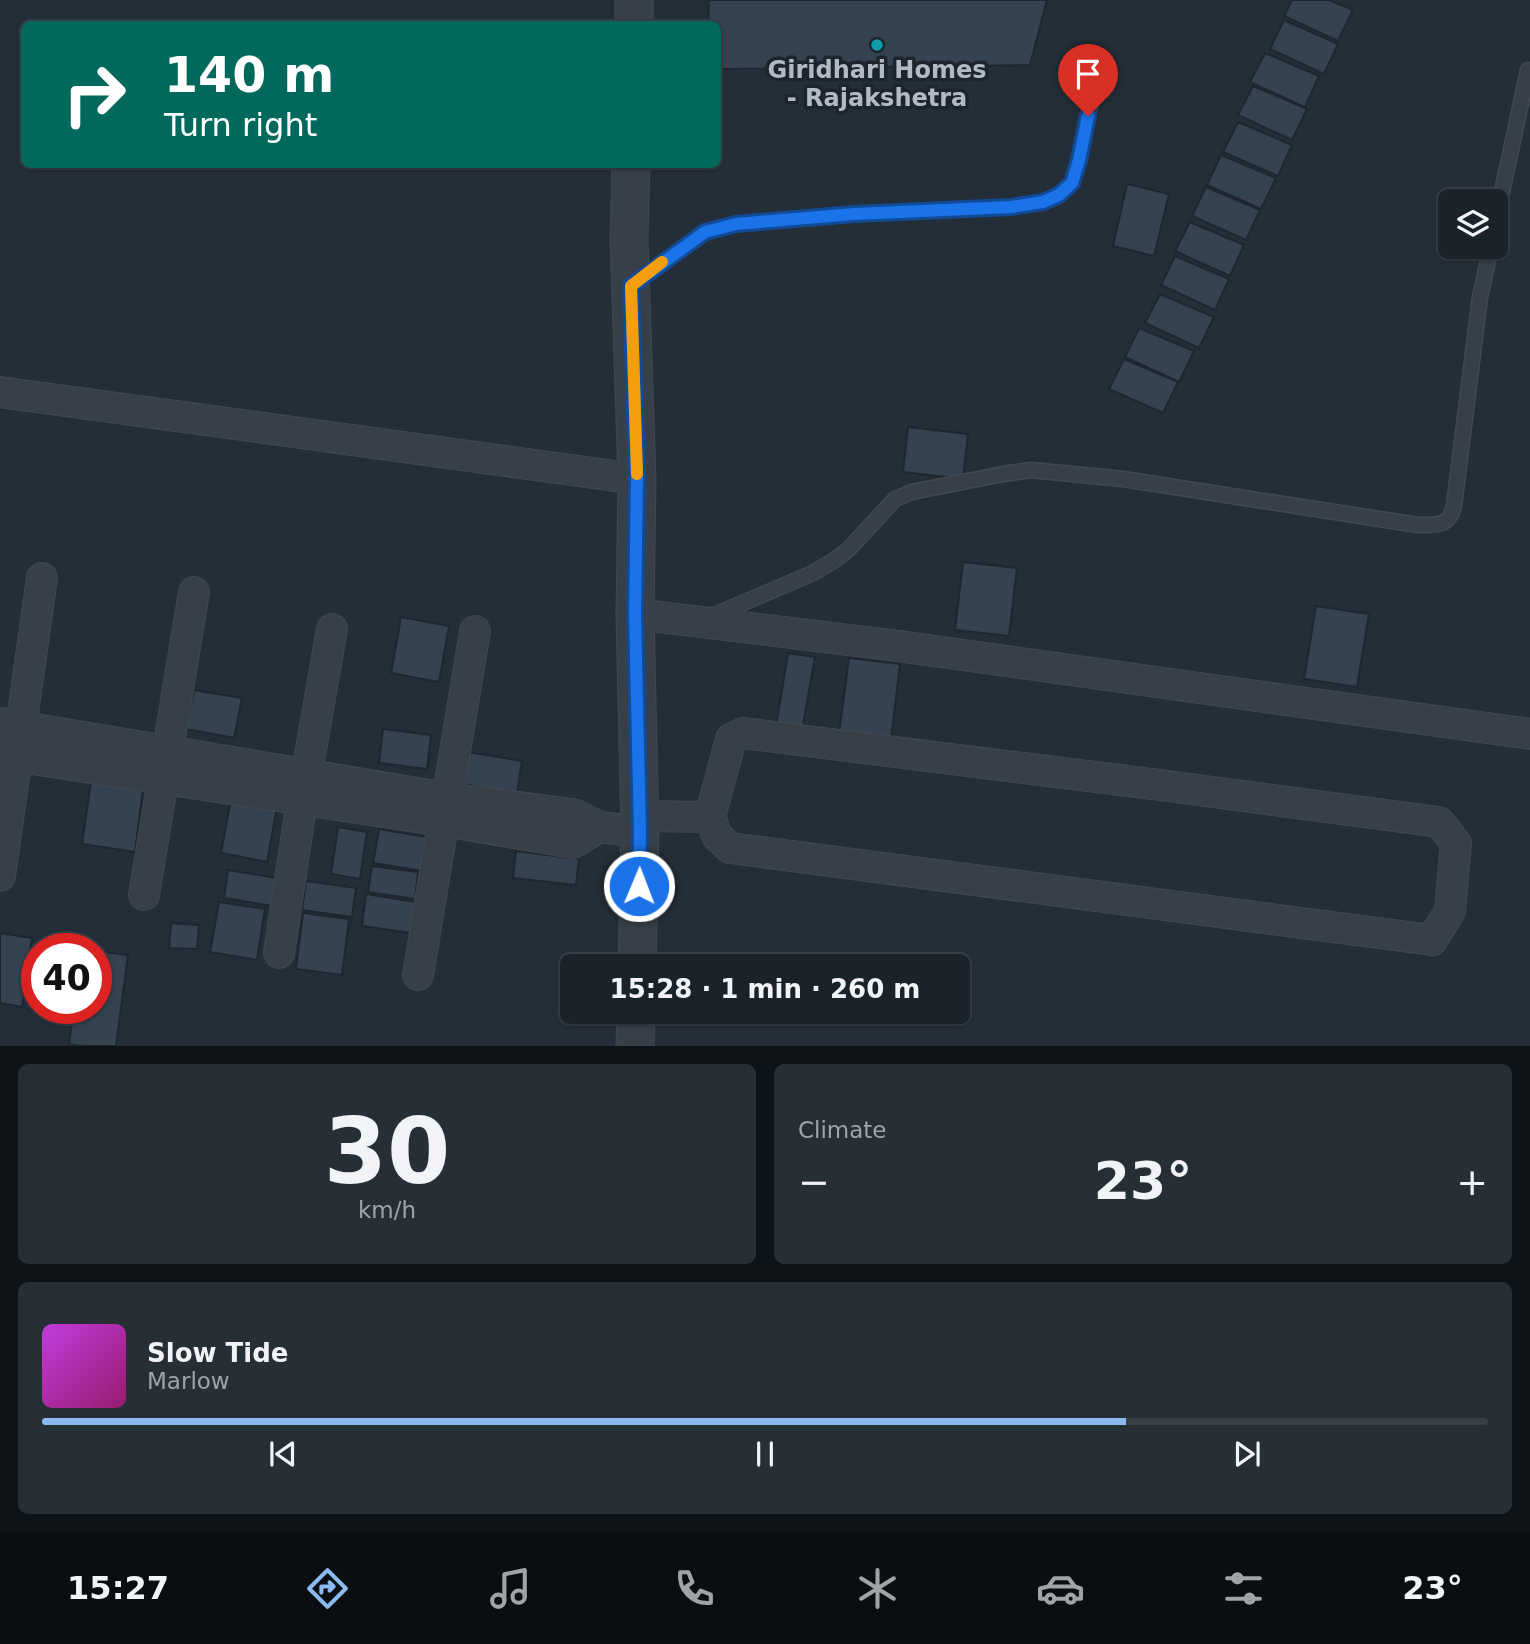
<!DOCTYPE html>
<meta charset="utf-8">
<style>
body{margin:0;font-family:"DejaVu Sans",sans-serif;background:#272f36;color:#f1f3f6;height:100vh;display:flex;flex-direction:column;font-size:26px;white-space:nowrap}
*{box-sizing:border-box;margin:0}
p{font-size:23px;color:#9fa4a8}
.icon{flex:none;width:38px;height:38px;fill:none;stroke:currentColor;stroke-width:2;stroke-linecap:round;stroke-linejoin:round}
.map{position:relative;height:1046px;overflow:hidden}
.sheet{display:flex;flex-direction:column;gap:18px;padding:18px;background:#0e1317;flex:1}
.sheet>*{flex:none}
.top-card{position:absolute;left:21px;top:21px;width:700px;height:147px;border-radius:10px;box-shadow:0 2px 5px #0004,0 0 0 2px #383f47;background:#00695c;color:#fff;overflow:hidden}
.buttons{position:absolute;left:1438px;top:189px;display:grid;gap:14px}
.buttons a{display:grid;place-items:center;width:70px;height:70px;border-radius:10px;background:#1a222a;box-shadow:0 2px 5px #0004,0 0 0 2px #383f47;font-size:35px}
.speed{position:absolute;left:21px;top:933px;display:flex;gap:14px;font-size:35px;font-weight:700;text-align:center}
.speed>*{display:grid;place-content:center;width:91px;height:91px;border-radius:50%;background:#1a222a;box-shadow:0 2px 5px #0004,0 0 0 2px #383f47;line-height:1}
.speed .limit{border:10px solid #d22;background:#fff;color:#111}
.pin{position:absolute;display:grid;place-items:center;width:60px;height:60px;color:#fff;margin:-72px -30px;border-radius:50% 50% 50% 0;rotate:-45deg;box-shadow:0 0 7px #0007}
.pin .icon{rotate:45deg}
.me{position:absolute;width:77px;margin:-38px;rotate:1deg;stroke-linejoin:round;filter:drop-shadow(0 0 5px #0008)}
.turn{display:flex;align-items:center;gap:24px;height:147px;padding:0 28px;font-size:32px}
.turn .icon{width:91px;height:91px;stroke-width:2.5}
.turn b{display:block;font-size:49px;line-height:60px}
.big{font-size:52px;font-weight:600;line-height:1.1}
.sheet .widget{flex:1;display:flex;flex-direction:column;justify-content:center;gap:10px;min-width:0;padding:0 24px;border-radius:10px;background:#272f36}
.sheet .dial{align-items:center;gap:0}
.dial b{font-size:91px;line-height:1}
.song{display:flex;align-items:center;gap:21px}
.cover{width:84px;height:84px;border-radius:10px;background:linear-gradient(135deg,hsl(290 70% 55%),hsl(320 70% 35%))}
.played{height:7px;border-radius:4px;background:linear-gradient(90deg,#8bbaf0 75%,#383f47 75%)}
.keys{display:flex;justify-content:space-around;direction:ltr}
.heat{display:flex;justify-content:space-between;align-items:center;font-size:38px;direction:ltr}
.sheet .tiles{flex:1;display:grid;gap:18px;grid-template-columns:1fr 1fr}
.widget:last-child{grid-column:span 2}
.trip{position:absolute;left:560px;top:954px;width:410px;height:70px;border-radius:10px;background:#1a222a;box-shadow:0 2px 5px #0004,0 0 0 2px #383f47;font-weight:600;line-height:70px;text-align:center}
.menu{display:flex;height:112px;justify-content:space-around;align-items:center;background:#0a0e11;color:#9fa4a8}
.menu .icon{width:49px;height:49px}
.menu .active{color:#8bbaf0}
.menu b{font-size:32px;color:#f1f3f6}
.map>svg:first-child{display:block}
</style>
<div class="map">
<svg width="1530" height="1046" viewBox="0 0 1530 1046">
<rect width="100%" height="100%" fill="#232e38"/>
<g fill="#35424f" stroke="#1e2730" stroke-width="2">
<path d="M709 0H1047L1030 65 718 69V24H708Z"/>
<path d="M1292 0H1329L1353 10 1338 41 1284 16Z"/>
<path d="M1284 20 1338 44 1324 74 1270 49Z"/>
<path d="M1265 53 1319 76 1305 107 1250 82Z"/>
<path d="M1253 86 1307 109 1292 140 1238 115Z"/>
<path d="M1238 122 1292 145 1278 176 1223 152Z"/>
<path d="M1221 155 1276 178 1261 209 1207 185Z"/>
<path d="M1127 184 1169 194 1154 256 1113 246Z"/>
<path d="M1206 187 1260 210 1246 240 1192 216Z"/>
<path d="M1190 222 1244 245 1230 276 1175 251Z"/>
<path d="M1175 256 1229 279 1215 310 1161 285Z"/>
<path d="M1160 294 1214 317 1199 348 1145 323Z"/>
<path d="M1139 328 1194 351 1179 382 1125 357Z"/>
<path d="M1124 359 1178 382 1163 413 1109 389Z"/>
<path d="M908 427 968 434 963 479 903 472Z"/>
<path d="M963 562 1017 568 1009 636 955 630Z"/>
<path d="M1316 606 1369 614 1357 687 1304 679Z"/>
<path d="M401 617 449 626 439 682 391 673Z"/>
<path d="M788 653 815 657 802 731 776 726Z"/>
<path d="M849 658 900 664 891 739 839 733Z"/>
<path d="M194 690 242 698 234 738 186 729Z"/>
<path d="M383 729 431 735 427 769 379 763Z"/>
<path d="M468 752 522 761 517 793 462 784Z"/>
<path d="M91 781 143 789 135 852 82 844Z"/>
<path d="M231 799 277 807 267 862 221 853Z"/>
<path d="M338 827 367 832 360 879 331 874Z"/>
<path d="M379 829 427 837 422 871 373 863Z"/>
<path d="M516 851 579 859 576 885 513 878Z"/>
<path d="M372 866 418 872 415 899 368 892Z"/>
<path d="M228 870 277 878 272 906 224 898Z"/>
<path d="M306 881 356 888 352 917 302 910Z"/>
<path d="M366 894 416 902 411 933 362 926Z"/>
<path d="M219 902 265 909 257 960 210 952Z"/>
<path d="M303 913 349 919 342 975 296 969Z"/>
<path d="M171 923 199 925 197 949 169 948Z"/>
<path d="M0 933 32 938 22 1007 0 1003Z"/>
<path d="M40 942 75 947V948H39Z"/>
<path d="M96 951 128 955 116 1046H82L69 1044 74 1008H96Z"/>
<path d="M37 963V1008H65L64 1016 29 1010Z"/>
</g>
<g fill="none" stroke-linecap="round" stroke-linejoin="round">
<defs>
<g id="service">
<path d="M1496 220 1528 70"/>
<path d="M634 283 705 232 736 224 854 214 1011 207 1043 202 1059 195 1072 183 1079 160 1097 72"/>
<path d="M710 617 813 573 833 561 848 550 895 499 912 492 1003 474 1031 470 1123 479 1418 525C1437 525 1449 527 1454 506L1480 297 1491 247"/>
</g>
<g id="minor">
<path d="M0 392 637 479"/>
<path d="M635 614 898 646 1530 734"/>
<path d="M0 723 447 798 573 814 600 827 640 832"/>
<path d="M0 754 443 821 573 843 600 827"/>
<path d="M639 816 710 817 717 836 730 848 1432 940 1450 911 1456 843 1439 822 1160 785 743 733 731 739 710 817"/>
<path d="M0 876 42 578"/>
<path d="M144 895 194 592"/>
<path d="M279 953 302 801 332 629"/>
<path d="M418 975 475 631"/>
</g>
<g id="tertiary">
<path d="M634 24V0"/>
<path d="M631 164 629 238 637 479 635 614 640 832 637 966"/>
<path d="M635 1046 636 1012"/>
</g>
</defs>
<use href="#service" stroke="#404952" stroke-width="17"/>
<use href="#minor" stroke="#404952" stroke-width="32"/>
<use href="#tertiary" stroke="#404952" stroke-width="39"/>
<use href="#service" stroke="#374049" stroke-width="14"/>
<use href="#minor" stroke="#374049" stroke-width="30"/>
<use href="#tertiary" stroke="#374049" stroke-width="37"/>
</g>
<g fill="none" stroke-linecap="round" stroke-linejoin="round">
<defs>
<path id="route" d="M639 886 640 832 635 614 637 478 631 286 705 232 736 224 854 214 1011 207 1043 202 1059 195 1072 183 1079 160 1088 116"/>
</defs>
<use href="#route" stroke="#114b97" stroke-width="18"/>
<use href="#route" stroke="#1a73e8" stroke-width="12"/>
<path stroke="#f59e0b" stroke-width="12" d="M637 474 631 286 662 262"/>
</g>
<circle fill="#0f9aa8" stroke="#1c252e" stroke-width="2.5" cx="877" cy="45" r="7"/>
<g text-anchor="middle" stroke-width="7" stroke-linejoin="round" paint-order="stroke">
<g font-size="24" font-weight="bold" fill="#b2bbc5" stroke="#1c252e">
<text x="877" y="78">Giridhari Homes<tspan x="877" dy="28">- Rajakshetra</tspan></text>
</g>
</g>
</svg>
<div class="buttons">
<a><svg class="icon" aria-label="layers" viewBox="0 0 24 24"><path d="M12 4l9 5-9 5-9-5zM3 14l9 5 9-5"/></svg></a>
</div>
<div class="speed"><div class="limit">40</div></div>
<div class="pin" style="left:1088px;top:116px;background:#d93025"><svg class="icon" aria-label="arrive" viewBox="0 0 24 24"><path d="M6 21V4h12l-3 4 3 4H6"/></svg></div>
<svg class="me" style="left:639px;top:886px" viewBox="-20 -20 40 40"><circle r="17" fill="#1a73e8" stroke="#fff" stroke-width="3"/><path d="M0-11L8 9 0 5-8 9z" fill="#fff"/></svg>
<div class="trip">15:28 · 1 min · 260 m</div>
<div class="top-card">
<div class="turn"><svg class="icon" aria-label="right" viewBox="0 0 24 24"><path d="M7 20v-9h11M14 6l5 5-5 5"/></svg><div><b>140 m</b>Turn right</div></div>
</div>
</div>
<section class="sheet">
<div class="tiles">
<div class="widget dial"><b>30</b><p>km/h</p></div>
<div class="widget"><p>Climate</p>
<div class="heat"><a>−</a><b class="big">23°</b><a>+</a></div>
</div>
<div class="widget">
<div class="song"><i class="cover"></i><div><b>Slow Tide</b><p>Marlow</p></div></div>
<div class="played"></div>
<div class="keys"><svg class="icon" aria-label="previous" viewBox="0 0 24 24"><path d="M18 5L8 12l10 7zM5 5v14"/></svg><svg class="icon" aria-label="pause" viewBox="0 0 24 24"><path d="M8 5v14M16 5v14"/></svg><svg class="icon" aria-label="next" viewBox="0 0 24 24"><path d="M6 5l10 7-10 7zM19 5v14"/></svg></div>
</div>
</div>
</section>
<nav class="menu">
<b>15:27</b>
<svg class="icon active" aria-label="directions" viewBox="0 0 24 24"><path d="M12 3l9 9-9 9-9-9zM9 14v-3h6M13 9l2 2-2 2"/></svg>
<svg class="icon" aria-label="music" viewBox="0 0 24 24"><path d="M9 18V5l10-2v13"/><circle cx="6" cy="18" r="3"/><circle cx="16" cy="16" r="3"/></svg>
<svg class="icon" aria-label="phone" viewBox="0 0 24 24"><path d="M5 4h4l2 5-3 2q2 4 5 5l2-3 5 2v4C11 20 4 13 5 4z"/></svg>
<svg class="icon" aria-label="climate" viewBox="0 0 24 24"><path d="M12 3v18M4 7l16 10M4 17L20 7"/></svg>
<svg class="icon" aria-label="car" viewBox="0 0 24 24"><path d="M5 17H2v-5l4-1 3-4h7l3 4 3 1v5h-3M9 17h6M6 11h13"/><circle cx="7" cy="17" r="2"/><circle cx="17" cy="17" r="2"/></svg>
<svg class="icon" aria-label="filters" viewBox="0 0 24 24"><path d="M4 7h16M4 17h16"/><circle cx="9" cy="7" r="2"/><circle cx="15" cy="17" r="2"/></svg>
<b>23°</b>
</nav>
